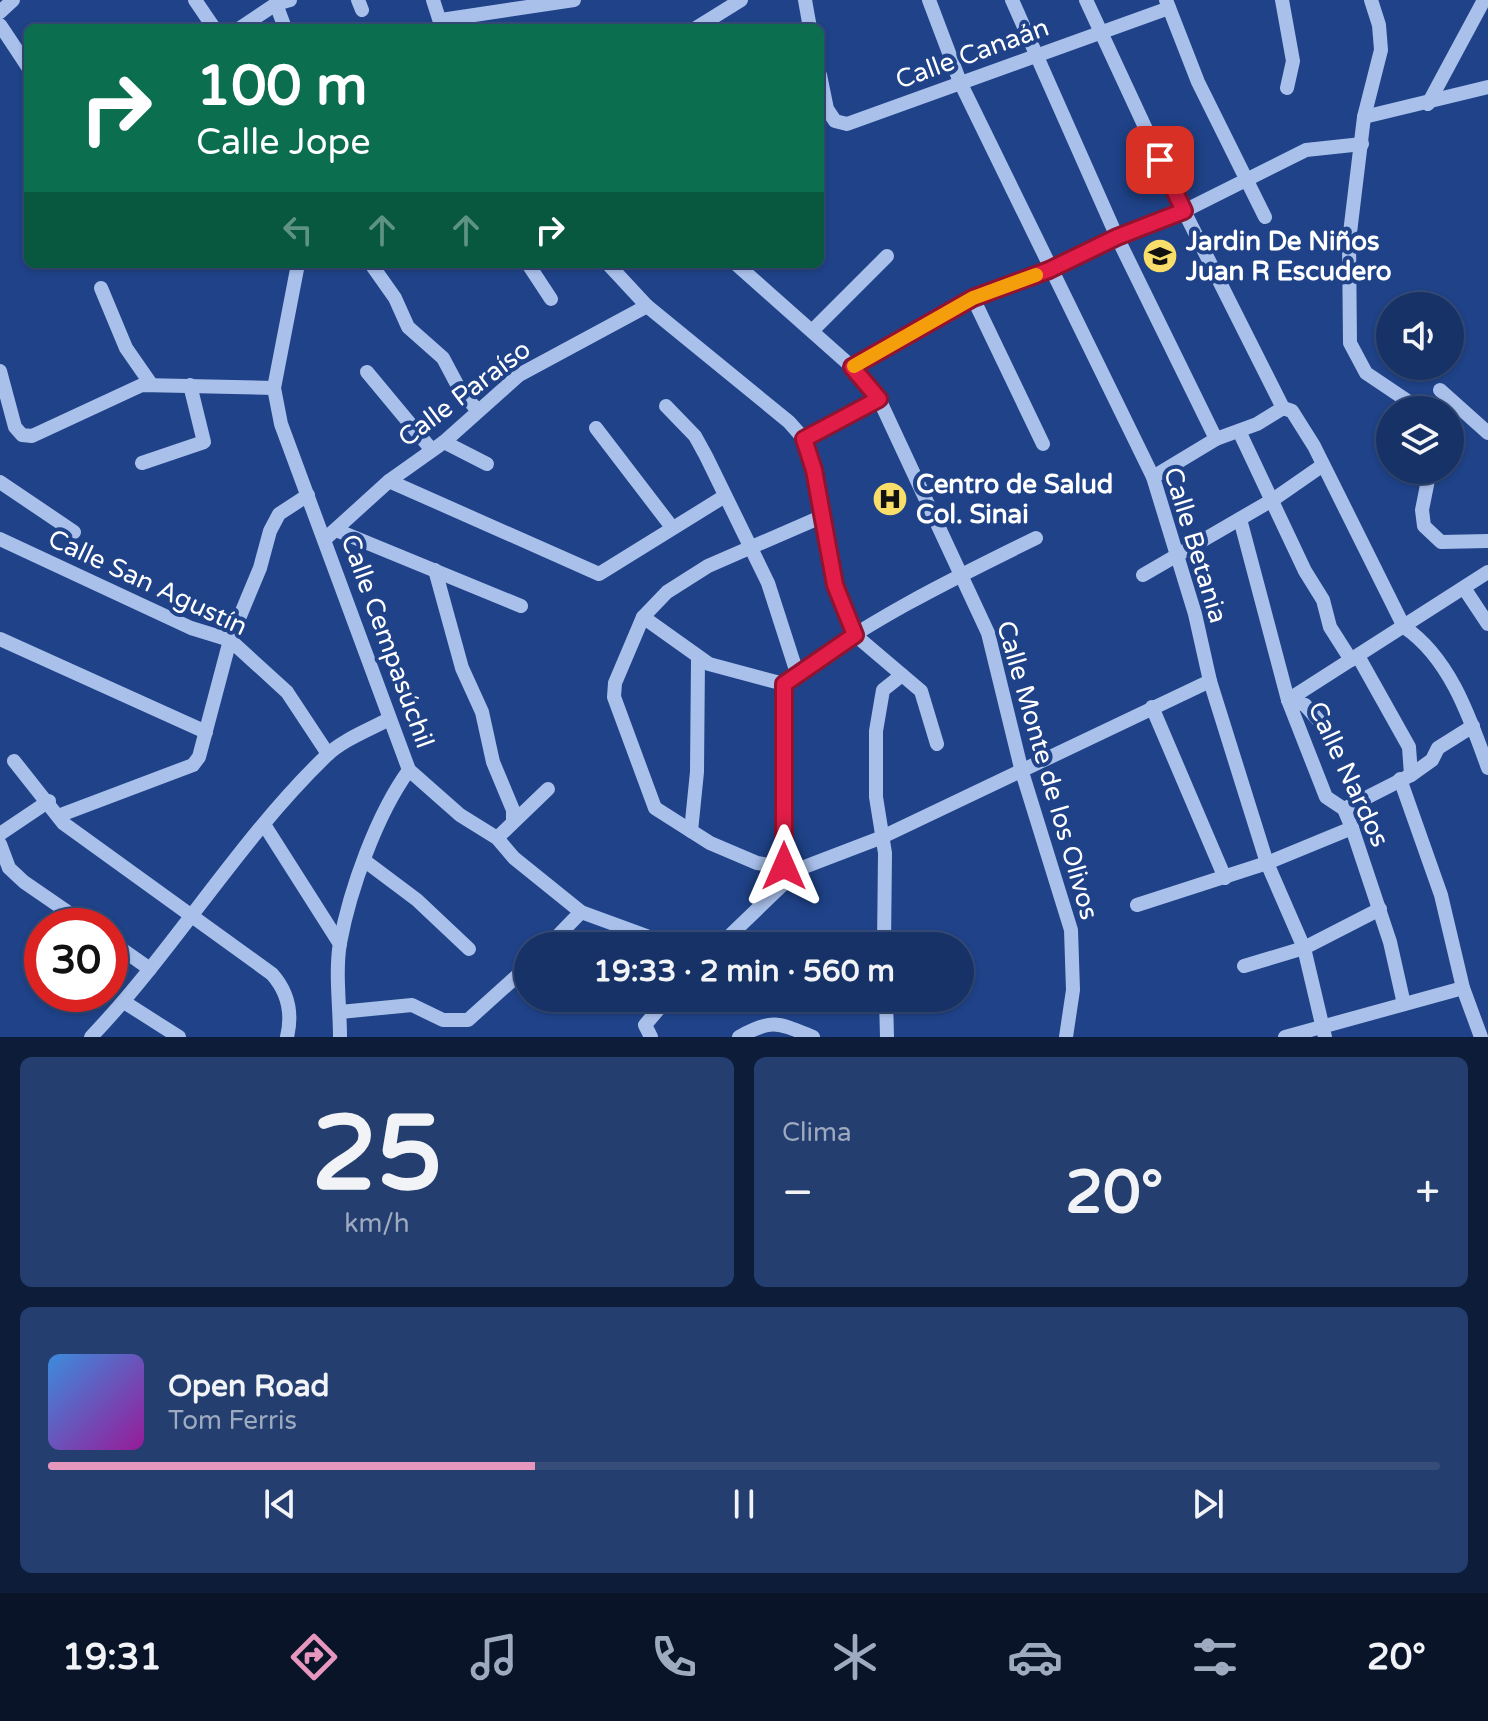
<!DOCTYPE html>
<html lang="es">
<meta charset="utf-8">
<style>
body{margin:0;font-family:"Varela Round",sans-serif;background:#243e6f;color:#f1f3f6;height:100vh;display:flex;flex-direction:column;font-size:30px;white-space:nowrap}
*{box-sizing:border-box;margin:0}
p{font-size:26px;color:#9eaabf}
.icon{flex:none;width:44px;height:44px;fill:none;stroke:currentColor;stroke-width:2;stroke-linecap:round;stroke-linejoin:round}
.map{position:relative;height:1037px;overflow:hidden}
.panel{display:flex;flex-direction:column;gap:20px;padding:20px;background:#0d1c38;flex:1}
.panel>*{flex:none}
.guide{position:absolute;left:24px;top:24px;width:800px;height:244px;border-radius:12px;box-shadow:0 2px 6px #0004,0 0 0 2px #364d7a;background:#0b6e4f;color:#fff;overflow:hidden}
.buttons{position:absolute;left:1376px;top:292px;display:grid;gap:16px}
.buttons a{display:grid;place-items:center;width:88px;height:88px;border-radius:50%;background:#173266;box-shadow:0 2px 6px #0004,0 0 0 2px #364d7a;font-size:40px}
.speed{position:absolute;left:24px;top:908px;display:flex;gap:16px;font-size:40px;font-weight:700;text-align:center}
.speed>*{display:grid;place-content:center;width:104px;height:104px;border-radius:50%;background:#173266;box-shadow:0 2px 6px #0004,0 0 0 2px #364d7a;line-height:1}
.speed .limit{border:12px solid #d22;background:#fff;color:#111}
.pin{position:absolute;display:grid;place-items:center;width:68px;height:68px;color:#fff;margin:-34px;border-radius:16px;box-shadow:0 4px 12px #0006}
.me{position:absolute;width:88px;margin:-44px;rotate:0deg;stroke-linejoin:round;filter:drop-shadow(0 0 6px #0008)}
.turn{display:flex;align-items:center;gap:28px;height:168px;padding:0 40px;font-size:36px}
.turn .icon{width:104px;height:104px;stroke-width:2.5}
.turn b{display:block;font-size:56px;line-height:68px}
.lanes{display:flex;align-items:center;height:76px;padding:0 40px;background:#0003;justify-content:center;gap:40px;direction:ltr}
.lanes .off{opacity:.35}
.big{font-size:60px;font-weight:800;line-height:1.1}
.panel .card{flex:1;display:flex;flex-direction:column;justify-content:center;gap:12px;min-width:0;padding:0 28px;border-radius:12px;background:#243e6f}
.panel .dial{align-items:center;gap:0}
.dial b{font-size:104px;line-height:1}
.song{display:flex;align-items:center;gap:24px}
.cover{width:96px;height:96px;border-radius:12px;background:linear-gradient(135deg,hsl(210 70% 55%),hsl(300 70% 35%))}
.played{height:8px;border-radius:4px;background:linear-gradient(90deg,#e797bd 35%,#364d7a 35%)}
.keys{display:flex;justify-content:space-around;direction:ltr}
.heat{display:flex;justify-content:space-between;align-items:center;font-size:44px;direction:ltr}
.panel .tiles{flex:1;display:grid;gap:20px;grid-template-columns:1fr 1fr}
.card:last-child{grid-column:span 2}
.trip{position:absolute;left:514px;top:932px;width:460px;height:80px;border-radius:40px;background:#173266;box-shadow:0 2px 6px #0004,0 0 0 2px #364d7a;font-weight:800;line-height:80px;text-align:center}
.dock{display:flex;height:128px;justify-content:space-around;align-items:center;background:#091429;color:#9eaabf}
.dock .icon{width:56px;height:56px}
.dock .selected{color:#e797bd}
.dock b{font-size:36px;color:#f1f3f6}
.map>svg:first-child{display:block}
</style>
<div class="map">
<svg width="1488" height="1037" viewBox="0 0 1488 1037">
<rect width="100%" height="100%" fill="#1f4288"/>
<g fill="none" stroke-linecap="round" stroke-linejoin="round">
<g stroke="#a9c0eb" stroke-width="14">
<path d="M195 0 214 28"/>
<path d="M358 0 362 10"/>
<path d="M433 0 442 28"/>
<path d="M805 0 810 28"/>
<path d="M929 0 960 82 1153 477 1195 614 1210 681 1267 863 1304 948 1325 1037"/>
<path d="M1012 0 1117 237 1216 439"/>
<path d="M1086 0 1184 211 1283 408"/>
<path d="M1166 0 1198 82 1265 217"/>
<path d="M1282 0 1293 61 1287 88"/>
<path d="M1371 0 1379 25 1381 50 1364 117 1349 241 1350 343 1366 373 1421 410"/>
<path d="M276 4 285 28"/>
<path d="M0 12 13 0"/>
<path d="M441 20 574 0"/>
<path d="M0 25 28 67"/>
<path d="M240 28 276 4 290 0"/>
<path d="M696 28 741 0"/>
<path d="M820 75 827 109 835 121 847 124 1169 8"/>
<path d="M1428 104 1484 0"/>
<path d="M1364 117 1488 87"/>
<path d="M298 264 274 388 281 424 409 770 460 815 497 838 514 858 581 912 674 946"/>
<path d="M371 264 395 298 408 327 443 358 460 390 478 411"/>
<path d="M528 264 551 299"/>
<path d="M608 264 647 306 789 422 804 439 814 470 835 585 855 635 921 691 937 744"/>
<path d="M736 264 852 367 879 399 988 633 1022 772 1071 930 1073 990 1066 1037"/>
<path d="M101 288 126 348 151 384"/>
<path d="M973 298 1043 444"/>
<path d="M812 331 887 256"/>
<path d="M852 367 973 298 1049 270 1117 237 1184 211 1306 150 1362 144"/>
<path d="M0 371 15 427 22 435 32 436 142 385 274 388"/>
<path d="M367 372 431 449"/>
<path d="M1440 390 1488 433"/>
<path d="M666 406 695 436 706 456 768 583 797 673"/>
<path d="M596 428 671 526"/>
<path d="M1239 431 1305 571 1323 600 1330 627 1351 660"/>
<path d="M804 439 879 399"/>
<path d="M444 442 487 464"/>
<path d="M142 463 204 442 190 385"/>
<path d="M1430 470 1422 510 1424 526 1441 542 1488 541"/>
<path d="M1153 477 1216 439 1257 424 1283 408 1292 411 1314 446 1404 627C1450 658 1470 718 1488 768"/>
<path d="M389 481 599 574 725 496"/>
<path d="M0 482 74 532"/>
<path d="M1240 519 1288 700 1326 797 1344 809 1352 828 1390 942 1404 1004"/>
<path d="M336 530 521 606"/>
<path d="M0 539 191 628 230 640 287 692 328 754"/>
<path d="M325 539 389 481 444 442 519 375 647 306"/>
<path d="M435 570 462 668 482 712 493 762 513 810V819"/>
<path d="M1143 575 1274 499 1323 465"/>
<path d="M1464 588 1488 624"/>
<path d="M643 617 709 664 784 684"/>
<path d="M0 639 206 732"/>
<path d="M1358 656 1409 747 1411 775"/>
<path d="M1288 700 1488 572"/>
<path d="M1288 700 1305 705 1328 731"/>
<path d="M1152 707 1225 878"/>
<path d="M14 761 63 823 272 974C288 992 293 1012 287 1037"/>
<path d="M1400 779 1441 895 1463 988 1481 1037"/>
<path d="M1344 809 1411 775 1432 760 1438 748 1473 726"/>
<path d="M58 816 193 765 199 757 230 640 260 568 270 531 279 514 308 495"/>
<path d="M265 826 340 944"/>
<path d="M691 831 697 772 698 659"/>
<path d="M0 834 49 801"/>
<path d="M497 838 548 789"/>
<path d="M0 844 9 868 24 882 88 926"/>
<path d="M365 861 417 900 469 949"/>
<path d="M784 866V684C860 624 950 580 1036 538"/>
<path d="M799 869 757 863 710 843 655 808 614 697 615 683 643 617 667 592 708 566 821 517"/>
<path d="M1137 905 1267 863 1352 828"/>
<path d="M110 941 150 969"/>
<path d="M548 946 581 912"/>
<path d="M719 946 799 869 880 838 1210 681"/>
<path d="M884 946 885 853 876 797V731L883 690 902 675"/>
<path d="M1244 966 1304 948 1380 909"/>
<path d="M886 998 887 1037"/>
<path d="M124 1002 179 1037"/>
<path d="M340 1012 412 1005 443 1020H468L528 966"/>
<path d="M91 1037C175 949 238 841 326 756 342 740 369 730 389 719"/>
<path d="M340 1037C340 1007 335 972 340 943 350 889 377 814 409 770"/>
<path d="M651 1037 645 1025 668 998"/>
<path d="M739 1037C772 1018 779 1023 813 1037"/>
<path d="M1285 1037 1463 988"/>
</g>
</g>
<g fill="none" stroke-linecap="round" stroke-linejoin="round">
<defs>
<path id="route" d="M784 866V684L855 635 835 585 814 470 804 439 879 399 852 367 973 298 1049 270 1117 237 1184 211 1160 160"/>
</defs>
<use href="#route" stroke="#92132f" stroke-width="20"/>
<use href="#route" stroke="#e11d48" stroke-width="14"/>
<path stroke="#f59e0b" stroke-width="14" d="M854 366 973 298 1036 275"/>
</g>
<defs>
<symbol id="school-disc" viewBox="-11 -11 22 22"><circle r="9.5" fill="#f9df69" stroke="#1f4288"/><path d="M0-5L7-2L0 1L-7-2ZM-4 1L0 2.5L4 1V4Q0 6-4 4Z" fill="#111"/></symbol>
<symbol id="hospital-disc" viewBox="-11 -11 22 22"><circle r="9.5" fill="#f9df69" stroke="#1f4288"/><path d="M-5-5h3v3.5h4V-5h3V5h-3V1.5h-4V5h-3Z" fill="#111"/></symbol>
</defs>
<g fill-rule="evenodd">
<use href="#school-disc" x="1140" y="236" width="40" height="40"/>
<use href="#hospital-disc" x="870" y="479" width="40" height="40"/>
</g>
<g text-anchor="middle" stroke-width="8" stroke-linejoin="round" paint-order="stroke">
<g font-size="26" fill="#fff" stroke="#1f4288">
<text transform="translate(972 53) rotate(-20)" y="9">Calle Canaán</text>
<text transform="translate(464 393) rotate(-37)" y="9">Calle Paraíso</text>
<text transform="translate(1196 545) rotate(73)" y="9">Calle Betania</text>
<text transform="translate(148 582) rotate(25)" y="9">Calle San Agustín</text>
<text transform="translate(388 641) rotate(70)" y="9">Calle Cempasúchil</text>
<text transform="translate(1048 770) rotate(74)" y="9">Calle Monte de los Olivos</text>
<text transform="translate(1349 774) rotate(65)" y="9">Calle Nardos</text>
</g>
<g font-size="26" font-weight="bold" fill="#fff" stroke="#1f4288" text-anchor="start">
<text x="1186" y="250">Jardin De Niños<tspan x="1186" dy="30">Juan R Escudero</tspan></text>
<text x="916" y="493">Centro de Salud<tspan x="916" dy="30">Col. Sinai</tspan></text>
</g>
</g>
</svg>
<div class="buttons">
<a><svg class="icon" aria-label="sound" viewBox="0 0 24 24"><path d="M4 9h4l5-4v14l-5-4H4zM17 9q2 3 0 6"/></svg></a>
<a><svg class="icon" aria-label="layers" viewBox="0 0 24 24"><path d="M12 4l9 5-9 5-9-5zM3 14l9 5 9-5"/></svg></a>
</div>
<div class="speed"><div class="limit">30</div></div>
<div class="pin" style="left:1160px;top:160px;background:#d93025"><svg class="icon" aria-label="arrive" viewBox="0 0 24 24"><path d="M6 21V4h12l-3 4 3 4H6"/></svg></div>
<svg class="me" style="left:784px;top:866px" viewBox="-20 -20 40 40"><path d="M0-17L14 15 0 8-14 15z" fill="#e11d48" stroke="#fff" stroke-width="4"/></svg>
<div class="trip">19:33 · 2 min · 560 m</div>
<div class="guide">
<div class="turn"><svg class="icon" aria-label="right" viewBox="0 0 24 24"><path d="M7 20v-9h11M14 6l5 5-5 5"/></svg><div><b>100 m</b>Calle Jope</div></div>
<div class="lanes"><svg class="icon off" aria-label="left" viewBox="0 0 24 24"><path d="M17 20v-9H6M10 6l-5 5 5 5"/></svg><svg class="icon off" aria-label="ahead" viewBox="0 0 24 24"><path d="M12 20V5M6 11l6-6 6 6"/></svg><svg class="icon off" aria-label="ahead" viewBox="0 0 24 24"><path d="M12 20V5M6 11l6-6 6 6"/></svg><svg class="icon" aria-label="right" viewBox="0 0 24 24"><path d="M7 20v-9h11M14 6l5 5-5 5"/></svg></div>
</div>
</div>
<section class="panel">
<div class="tiles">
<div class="card dial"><b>25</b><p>km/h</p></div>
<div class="card"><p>Clima</p>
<div class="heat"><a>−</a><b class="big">20°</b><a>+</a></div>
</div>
<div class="card">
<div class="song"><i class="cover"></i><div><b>Open Road</b><p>Tom Ferris</p></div></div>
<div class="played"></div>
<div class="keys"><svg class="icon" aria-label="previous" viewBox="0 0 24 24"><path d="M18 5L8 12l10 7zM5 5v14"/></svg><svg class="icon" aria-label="pause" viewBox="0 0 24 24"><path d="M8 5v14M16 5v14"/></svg><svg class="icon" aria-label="next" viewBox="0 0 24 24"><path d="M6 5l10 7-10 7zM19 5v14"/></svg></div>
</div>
</div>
</section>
<nav class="dock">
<b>19:31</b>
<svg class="icon selected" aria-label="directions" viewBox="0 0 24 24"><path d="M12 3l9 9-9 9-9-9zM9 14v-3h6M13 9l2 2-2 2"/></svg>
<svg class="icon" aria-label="music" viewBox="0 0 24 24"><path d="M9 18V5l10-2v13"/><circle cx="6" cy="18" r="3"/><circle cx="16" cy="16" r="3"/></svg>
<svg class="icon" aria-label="phone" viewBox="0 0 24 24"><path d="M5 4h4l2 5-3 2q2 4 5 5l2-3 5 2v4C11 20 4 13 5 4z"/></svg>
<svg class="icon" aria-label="climate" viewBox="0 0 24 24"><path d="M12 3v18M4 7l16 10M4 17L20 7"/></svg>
<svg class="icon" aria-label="car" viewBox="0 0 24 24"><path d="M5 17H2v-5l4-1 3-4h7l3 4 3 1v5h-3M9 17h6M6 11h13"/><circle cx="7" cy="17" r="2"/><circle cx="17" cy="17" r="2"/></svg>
<svg class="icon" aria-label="filters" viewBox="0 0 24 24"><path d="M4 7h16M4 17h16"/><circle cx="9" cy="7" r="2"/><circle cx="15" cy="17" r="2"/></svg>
<b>20°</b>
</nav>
